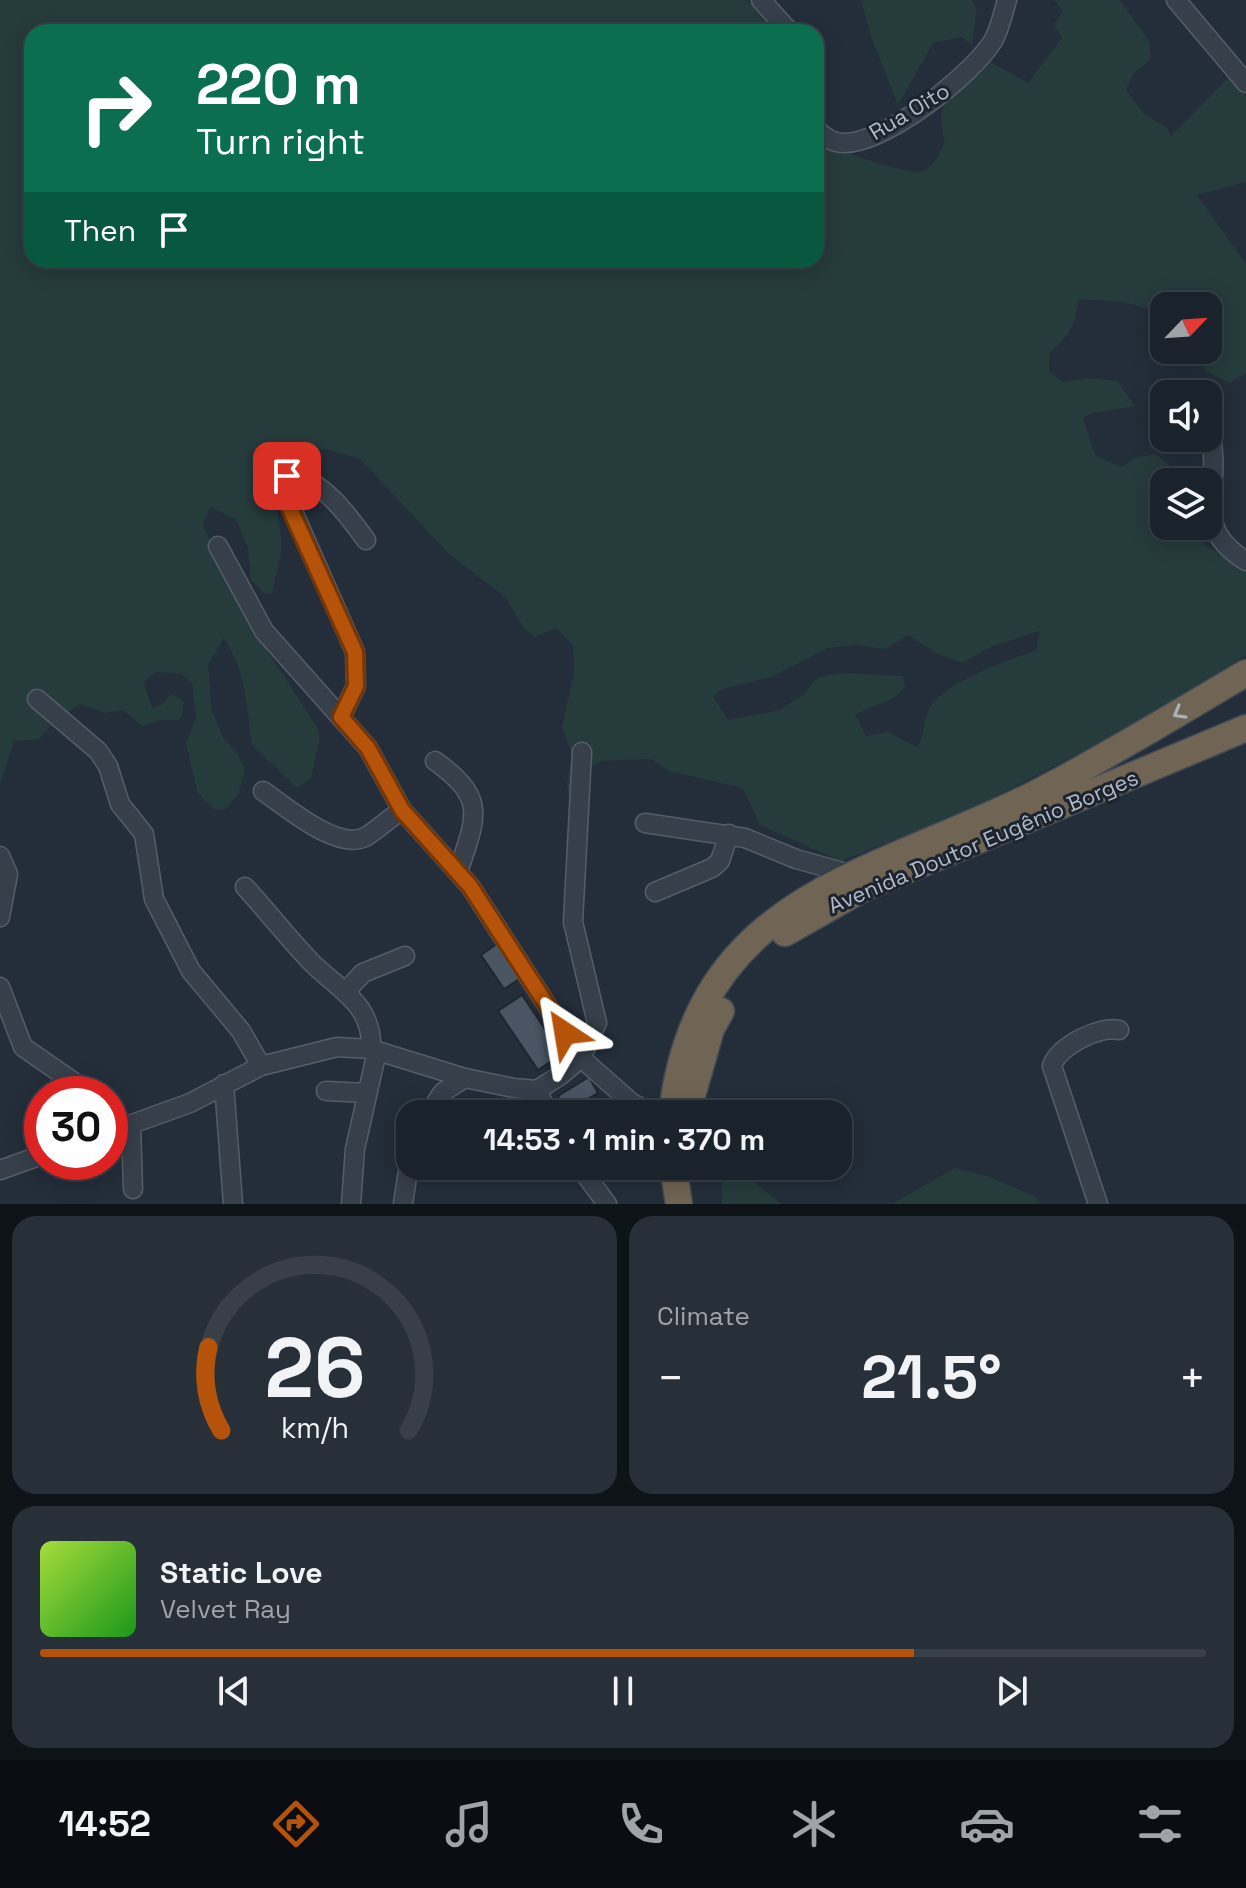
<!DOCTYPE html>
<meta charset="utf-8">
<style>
body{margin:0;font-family:"Space Grotesk",sans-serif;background:#272f38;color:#f1f3f6;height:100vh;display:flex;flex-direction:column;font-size:30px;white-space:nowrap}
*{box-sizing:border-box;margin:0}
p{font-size:26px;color:#9fa4a9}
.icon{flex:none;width:44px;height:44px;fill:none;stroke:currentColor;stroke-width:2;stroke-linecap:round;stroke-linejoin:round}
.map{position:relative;height:1204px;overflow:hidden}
.drawer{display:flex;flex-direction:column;gap:12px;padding:12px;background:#0e1318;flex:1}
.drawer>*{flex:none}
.top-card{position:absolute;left:24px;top:24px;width:800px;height:244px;border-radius:24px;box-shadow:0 4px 20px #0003,0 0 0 2px #383f48;background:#0b6e4f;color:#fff;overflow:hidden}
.needle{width:52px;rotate:65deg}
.tools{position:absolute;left:1150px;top:292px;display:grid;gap:16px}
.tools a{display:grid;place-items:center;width:72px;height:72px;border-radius:16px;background:#1a222c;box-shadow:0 4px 20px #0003,0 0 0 2px #383f48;font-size:40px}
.speed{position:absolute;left:24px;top:1076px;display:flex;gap:16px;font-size:40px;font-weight:700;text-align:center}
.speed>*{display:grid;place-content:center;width:104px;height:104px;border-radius:50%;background:#1a222c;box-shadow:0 4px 20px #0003,0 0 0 2px #383f48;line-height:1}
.speed .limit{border:12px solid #d22;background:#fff;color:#111}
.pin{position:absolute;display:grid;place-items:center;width:68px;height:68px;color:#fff;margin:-34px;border-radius:16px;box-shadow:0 4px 12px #0006}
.me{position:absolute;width:88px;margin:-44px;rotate:327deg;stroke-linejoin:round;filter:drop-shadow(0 0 6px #0008)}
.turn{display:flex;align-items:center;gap:28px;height:168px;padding:0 40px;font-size:36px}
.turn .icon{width:104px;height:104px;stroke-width:2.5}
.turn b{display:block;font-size:56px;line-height:68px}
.then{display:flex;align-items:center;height:76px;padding:0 40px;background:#0003;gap:16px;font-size:30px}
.big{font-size:60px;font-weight:600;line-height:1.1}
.drawer .widget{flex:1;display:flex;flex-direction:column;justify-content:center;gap:12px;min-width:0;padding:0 28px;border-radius:24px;background:#272f38}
.drawer .dial{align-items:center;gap:0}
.dial svg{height:208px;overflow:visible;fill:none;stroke:#383f48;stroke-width:7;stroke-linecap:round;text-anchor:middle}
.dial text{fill:#f1f3f6;stroke:none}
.song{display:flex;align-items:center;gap:24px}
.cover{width:96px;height:96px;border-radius:12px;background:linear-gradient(135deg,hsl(80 70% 55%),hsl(120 70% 35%))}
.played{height:8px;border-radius:4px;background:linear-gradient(90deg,#b45309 75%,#383f48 75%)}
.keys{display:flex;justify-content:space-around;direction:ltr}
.heat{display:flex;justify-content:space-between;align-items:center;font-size:44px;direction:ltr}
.drawer .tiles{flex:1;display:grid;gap:12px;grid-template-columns:1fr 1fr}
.widget:last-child{grid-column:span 2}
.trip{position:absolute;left:396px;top:1100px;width:456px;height:80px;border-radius:24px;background:#1a222c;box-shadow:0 4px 20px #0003,0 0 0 2px #383f48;font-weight:600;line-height:80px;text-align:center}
.tabs{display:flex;height:128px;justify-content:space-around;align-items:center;background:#0a0e12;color:#9fa4a9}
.tabs .icon{width:56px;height:56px}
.tabs .current{color:#b45309}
.tabs b{font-size:36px;color:#f1f3f6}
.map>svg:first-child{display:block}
</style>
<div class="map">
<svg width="1246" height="1204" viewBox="0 0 1246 1204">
<rect width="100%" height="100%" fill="#232e3a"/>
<g fill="#263b3c" fill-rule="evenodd">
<path d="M0 0H746L761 10 774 32H32V260H816V140C834 149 908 176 923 171 936 166 940 152 945 141 930 91 962 96 987 60L1028 83 1062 38 1054 24 1063 11 1054 0H1120L1149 41 1151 59 1134 73 1126 90 1143 113 1167 128 1171 136 1229 77 1246 96V182L1197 195 1246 264V373L1229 383 1206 371 1189 350H1208V306H1164L1162 313 1124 302 1079 299C1076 325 1069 336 1049 353V371L1063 382 1090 378 1117 381 1135 406 1092 413 1083 418 1095 455 1121 467 1138 457 1156 454 1174 469 1173 482H1164V526H1195L1205 546 1246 568V655L1133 725 968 811 841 861 760 825 743 788 669 771 651 759 601 761 581 770 571 807 567 785 572 755 562 726 574 674 573 645 556 628 535 637 524 628 505 597 449 554 360 459 327 449 285 448C261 488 278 497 281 538 283 555 275 576 272 593L265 594 251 580 248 548 236 519 210 507 203 525 251 626 317 727 320 738 311 778 297 788 252 745C246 703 247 676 224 638L208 665 212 711 223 738 238 754 245 769 238 795 224 810 213 809 198 793 186 744 196 717 192 683 182 674 156 672 144 682 152 708 160 706 171 694 184 701 182 716 178 720H160L143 726 123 710 105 713 80 704 56 720 39 739 14 741 0 785ZM1040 631 1036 650C1008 661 941 682 928 711 923 723 925 735 917 747L888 732 866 736 855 714 894 698 905 687 903 676 841 673 818 677 805 693 780 710 728 720 713 696 723 689 771 677 828 648 855 645 886 649 908 635 936 653 963 663 992 646Z"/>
<path d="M861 0H972L977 10 972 44 961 37 933 43 898 105 871 37Z"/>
<path d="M722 1166H732L782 1204H722Z"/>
<path d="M955 1168 990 1177 1037 1198 1040 1204H892Z"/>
</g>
<g fill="#495563" stroke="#1e2631" stroke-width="2">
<path d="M498 943 521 978 504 989 481 955Z"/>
<path d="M522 995 562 1054 538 1070 498 1011Z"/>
<path d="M589 1077 598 1093 567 1111 558 1096Z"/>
</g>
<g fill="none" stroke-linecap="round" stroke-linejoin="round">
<defs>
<g id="minor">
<path d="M761 0 790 32"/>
<path d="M1176 0 1246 83"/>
<path d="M816 129C824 137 832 143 843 143 885 144 971 76 993 41 1000 29 1003 13 1007 0"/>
<path d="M1212 444C1220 495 1191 527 1246 561"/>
<path d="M218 546 264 631 368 748 402 810 470 886 581 1058 632 1103 653 1114"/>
<path d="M37 699 98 751 108 766 120 804 144 834 154 899 191 971 241 1031 261 1066"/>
<path d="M341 717 356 686 355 652 280 482 295 474C328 487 346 513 366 540"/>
<path d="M435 761C488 799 476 817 458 872"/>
<path d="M263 791C285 806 339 853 367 836 379 828 390 818 402 810"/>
<path d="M645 823 745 838 796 859 850 874"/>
<path d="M0 856 8 874 0 917"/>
<path d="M245 887C267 911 288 938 311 962 339 990 373 1004 371 1049"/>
<path d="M655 892 712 868 720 861 729 834"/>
<path d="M0 987 23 1047 91 1094"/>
<path d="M347 990 363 973 405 956"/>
<path d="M224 1084 233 1204"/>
<path d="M537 1090 549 1114"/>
<path d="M326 1091 367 1093"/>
<path d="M428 1114 443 1092 465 1078"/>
<path d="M131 1126 133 1189"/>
<path d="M110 1132 190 1103 261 1066 337 1047 371 1049 465 1078 514 1088 537 1090 561 1075 581 1058 597 1023 573 922 582 752"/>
<path d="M579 1166 607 1204"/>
<path d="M0 1170 42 1155"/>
<path d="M351 1204 355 1149 377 1051"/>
<path d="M403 1204 410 1157"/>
<path d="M1098 1204 1052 1066C1057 1047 1100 1025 1119 1030"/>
</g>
<g id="highway">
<path d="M785 933 864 888 1246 728"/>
<path d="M691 1099 711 1029 721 1011"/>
<path d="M672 1114C697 895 872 876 1035 794 1107 757 1176 714 1246 673"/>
<path d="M673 1166 679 1204"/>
</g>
</defs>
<use href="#minor" stroke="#555d68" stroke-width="21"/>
<use href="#highway" stroke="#424a55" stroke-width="29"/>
<use href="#minor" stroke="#363f4a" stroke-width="18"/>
<use href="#highway" stroke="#706454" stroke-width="26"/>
</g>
<defs><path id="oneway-chevron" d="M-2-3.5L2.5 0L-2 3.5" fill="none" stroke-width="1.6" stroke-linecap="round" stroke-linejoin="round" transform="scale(2)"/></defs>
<use stroke="#abb1bb" href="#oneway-chevron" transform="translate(1179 713) rotate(150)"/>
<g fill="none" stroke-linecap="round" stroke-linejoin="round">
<defs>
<path id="route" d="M287 476 280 482 281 489 355 652 356 686 341 717 368 748 402 810 470 886 565 1033"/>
</defs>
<use href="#route" stroke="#753606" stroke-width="20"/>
<use href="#route" stroke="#b45309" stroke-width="14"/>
</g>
<g text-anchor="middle" stroke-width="6" stroke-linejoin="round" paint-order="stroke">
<g font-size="22" fill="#b2bac6" stroke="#1c242f">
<text transform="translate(909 111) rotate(-31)" y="8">Rua Oito</text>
<text transform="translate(983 841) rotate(-23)" y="8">Avenida Doutor Eugênio Borges</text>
</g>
</g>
</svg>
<div class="tools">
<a><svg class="needle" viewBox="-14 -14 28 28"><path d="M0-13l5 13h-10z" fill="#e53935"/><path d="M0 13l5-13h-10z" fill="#9fa4a9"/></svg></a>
<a><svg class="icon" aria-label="sound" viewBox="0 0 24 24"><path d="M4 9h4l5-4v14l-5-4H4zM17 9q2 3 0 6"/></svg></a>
<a><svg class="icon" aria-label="layers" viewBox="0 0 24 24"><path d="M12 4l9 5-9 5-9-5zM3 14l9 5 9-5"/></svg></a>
</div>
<div class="speed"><div class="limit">30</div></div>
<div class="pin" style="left:287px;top:476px;background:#d93025"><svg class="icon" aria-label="arrive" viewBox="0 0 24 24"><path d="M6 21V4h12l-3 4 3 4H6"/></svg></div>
<svg class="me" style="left:565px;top:1033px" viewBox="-20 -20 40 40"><path d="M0-17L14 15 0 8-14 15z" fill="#b45309" stroke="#fff" stroke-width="4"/></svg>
<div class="trip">14:53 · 1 min · 370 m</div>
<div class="top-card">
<div class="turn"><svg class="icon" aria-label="right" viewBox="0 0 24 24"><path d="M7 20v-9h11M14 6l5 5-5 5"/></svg><div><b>220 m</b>Turn right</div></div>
<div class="then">Then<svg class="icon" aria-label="arrive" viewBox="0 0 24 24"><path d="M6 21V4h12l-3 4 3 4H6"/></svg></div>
</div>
</div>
<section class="drawer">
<div class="tiles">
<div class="widget dial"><svg viewBox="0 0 100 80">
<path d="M14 69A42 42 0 1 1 86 69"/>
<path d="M14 69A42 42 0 0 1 9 37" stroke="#b45309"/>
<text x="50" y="56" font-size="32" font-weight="700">26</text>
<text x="50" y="72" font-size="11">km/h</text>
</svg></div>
<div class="widget"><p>Climate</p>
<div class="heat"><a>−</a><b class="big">21.5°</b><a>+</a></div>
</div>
<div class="widget">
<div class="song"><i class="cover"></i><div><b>Static Love</b><p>Velvet Ray</p></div></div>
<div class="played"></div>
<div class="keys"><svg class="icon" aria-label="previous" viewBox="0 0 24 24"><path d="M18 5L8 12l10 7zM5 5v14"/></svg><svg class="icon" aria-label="pause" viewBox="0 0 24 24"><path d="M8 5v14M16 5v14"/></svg><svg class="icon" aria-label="next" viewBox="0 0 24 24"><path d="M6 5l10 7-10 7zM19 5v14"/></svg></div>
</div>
</div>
</section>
<nav class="tabs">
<b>14:52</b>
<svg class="icon current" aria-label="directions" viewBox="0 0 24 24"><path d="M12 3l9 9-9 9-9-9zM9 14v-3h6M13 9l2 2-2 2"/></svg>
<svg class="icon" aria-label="music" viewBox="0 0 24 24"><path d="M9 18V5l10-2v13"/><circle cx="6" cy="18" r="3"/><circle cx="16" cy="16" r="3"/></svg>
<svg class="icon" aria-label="phone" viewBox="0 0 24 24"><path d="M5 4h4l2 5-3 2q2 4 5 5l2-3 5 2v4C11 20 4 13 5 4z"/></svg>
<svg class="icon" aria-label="climate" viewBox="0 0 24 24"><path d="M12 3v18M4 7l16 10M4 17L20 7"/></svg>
<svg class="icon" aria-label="car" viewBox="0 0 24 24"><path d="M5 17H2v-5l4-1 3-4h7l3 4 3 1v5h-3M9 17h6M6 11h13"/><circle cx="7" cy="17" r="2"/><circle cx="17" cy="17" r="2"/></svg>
<svg class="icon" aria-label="filters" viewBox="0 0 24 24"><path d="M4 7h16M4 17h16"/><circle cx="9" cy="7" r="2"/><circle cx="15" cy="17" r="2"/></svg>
</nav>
